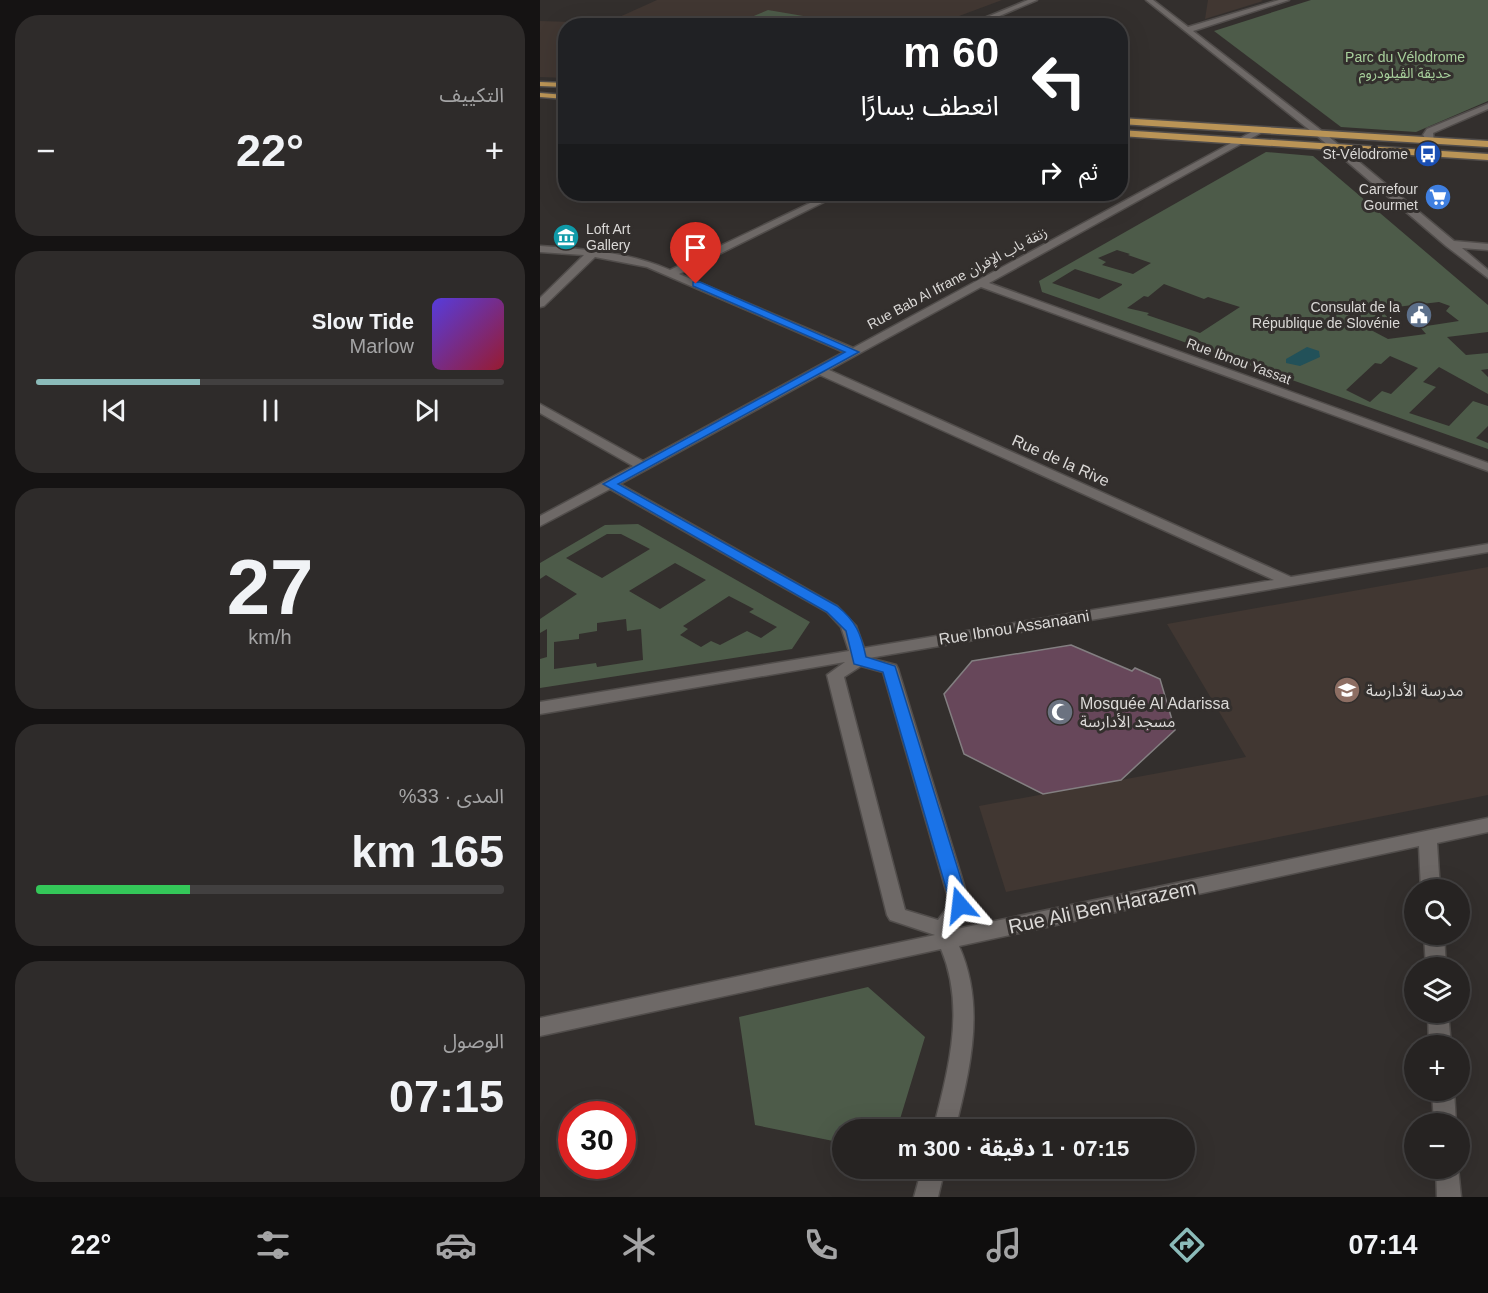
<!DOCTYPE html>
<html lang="ar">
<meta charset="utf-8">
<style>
body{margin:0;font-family:Arial,"Noto Sans Arabic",sans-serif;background:#2e2b2a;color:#f1f3f6;direction:rtl;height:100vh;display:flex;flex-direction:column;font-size:22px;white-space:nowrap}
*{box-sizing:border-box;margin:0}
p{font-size:20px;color:#a4a4a5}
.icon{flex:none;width:33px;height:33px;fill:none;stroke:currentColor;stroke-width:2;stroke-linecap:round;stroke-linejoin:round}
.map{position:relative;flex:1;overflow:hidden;direction:ltr}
.panel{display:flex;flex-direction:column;gap:15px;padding:15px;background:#151313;width:540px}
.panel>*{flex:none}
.hud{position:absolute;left:18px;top:18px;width:570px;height:183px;border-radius:24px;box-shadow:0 6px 24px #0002,0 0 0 2px #424040;direction:rtl;background:#202124;color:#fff;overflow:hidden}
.buttons{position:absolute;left:864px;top:879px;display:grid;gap:12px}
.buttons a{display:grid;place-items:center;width:66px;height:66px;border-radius:50%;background:#262322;box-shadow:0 6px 24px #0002,0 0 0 2px #424040;font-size:30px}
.speed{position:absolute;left:18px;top:1101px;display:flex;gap:12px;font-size:30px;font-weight:700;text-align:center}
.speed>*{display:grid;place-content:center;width:78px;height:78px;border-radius:50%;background:#262322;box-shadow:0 6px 24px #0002,0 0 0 2px #424040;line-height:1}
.speed .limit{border:9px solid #d22;background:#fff;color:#111}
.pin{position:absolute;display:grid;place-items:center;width:51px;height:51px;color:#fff;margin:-62px -26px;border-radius:50% 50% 50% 0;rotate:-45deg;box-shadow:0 0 6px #0007}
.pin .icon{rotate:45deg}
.me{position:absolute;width:66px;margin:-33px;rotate:343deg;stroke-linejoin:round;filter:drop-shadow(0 0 4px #0008)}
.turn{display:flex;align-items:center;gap:21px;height:126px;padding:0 30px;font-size:27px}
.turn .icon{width:78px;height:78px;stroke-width:2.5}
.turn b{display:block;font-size:42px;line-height:51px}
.then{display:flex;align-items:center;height:57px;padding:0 30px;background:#0003;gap:12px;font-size:22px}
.big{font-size:45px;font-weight:700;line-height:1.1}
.panel .tile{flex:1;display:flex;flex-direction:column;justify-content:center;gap:9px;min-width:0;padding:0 21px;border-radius:24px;background:#2e2b2a}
.panel .dial{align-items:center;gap:0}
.dial b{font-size:78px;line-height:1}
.song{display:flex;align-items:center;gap:18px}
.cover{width:72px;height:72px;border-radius:9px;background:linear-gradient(135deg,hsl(250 70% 55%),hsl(350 70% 35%))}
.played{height:6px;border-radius:3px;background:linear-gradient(90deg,#8bbbb9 35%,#424040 35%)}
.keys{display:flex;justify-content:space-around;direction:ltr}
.heat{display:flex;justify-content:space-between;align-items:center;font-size:33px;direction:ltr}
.charge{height:9px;border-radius:4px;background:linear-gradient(90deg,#34c759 33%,#424040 0)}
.trip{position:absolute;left:292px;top:1119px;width:363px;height:60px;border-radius:30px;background:#262322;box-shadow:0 6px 24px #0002,0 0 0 2px #424040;font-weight:700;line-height:60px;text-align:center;direction:rtl}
.dock{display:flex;height:96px;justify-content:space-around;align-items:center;background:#0f0e0e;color:#a4a4a5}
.dock .icon{width:42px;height:42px}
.dock .selected{color:#8bbbb9}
.dock b{font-size:27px;color:#f1f3f6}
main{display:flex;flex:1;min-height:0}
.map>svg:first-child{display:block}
</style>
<main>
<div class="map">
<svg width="948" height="1197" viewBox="0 0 948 1197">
<rect width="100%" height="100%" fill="#332f2d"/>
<g fill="#413732">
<path d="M117 0H462L395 25 26 26 25 78 0 77V21L66 23Z"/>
<path d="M668 0H721L723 1 665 19Z"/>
<path d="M948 567V795L466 892 439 806 706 757 627 624Z"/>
</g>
<g fill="#4d5b49" fill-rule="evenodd">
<path d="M771 0H948V101L876 132 801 127 674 31Z"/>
<path d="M228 10 275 18 257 26 209 18Z"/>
<path d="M726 152 773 156 948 305V332L907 337 926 355 948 353V369L941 370 948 377V394L899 367 883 382 896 387 869 413 909 426 933 401 948 406V426L936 438 948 443V449L502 292 499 281ZM577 250 590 254 588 255 611 263 593 274 562 265 566 262 558 258ZM535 269 582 284V285L559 299 512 283ZM624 284 664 299 668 297 700 307 660 333 607 315 609 313 587 308 604 296 608 297ZM899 302 910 306 906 311 919 321 880 327 886 334 848 339 812 320 839 316 861 330 839 309ZM850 356 878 368 851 394 842 391 830 402 806 390 835 363 841 364Z"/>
<path d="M98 524 270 622 252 649 0 688V659L7 657V629L0 633V619L37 594 6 575 0 579V563L65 525ZM67 534H81L110 549 62 578 26 558ZM135 563 166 580 120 609 89 591ZM189 596 214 609 209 612 237 627 221 638 207 631 180 645 171 641 161 647 140 635 148 629 143 626ZM86 619 87 631 101 629 103 660 57 667 56 663 14 669V642L39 639V634L57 631V623Z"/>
<path d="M328 987 385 1037 357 1129 303 1130V1143L215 1125 199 1017Z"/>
</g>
<path fill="#225159" d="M767 347 779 351 780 357 760 366 746 363V359Z"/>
<path fill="#67475a" stroke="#837f81" stroke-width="1.5" d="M531 645 592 671 595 668 620 679 635 730 581 780 503 794 424 754 404 694 432 661Z"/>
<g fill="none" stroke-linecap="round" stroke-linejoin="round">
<defs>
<g id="minor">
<path d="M488 0H497L436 26H425Z"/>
<path d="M606 0H613L648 27 739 0H749L653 31 782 131 914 241 948 244V250L922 248 948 270V278L906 246 776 135Z"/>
<path d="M948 104V109L893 133 894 142H888L883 135 887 129Z"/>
<path d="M719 128 726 130 449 283 948 463V471L441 287 289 370 751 577 948 544V552L329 658 356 665 358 669 430 905 412 930 948 818V832L897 843 900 890H881L879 846 419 946C446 1006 430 1069 415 1130H393C408 1071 426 1008 401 949L0 1036V1018L395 935 350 920 347 915 287 675 305 662 0 714V702L309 651 301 627 287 612 70 489 0 526V516L93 466 0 413V404L103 461 304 352 107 267 55 257 4 306 0 307V298L44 255 0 252V246C44 249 89 252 130 270L289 194H300L139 274 313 348ZM280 375 734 580 324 648 316 626 297 606 80 484ZM321 666 343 672 410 904 398 920 365 910 304 677Z"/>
<path d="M884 934H904L906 968H886Z"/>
<path d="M888 1012H908L911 1046H889Z"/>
<path d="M892 1090H914L916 1124H894Z"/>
<path d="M382 1168H405L398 1197H374Z"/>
<path d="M896 1168H918L921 1197H897Z"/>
</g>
<g id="major">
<path d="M0 82 26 83V87L0 86Z"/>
<path d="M0 93 26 95V99L0 97Z"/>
<path d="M580 118 948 141V147L580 124Z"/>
<path d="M580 130 948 154V160L580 136Z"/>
</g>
</defs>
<use href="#minor" stroke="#514d4b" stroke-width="3"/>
<use href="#major" stroke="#514d4b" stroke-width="3"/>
<use href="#minor" fill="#6e6967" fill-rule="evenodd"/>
<use href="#major" fill="#ba9456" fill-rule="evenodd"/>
</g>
<path fill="#1a73e8" stroke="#114b97" stroke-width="1.5" d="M153 282H160L319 352 78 484 297 606C316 621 321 634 326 657L355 666 429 905 426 910H414L411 905 343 672 314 664 306 631 287 612 63 484 305 352 153 286Z"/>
<defs>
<symbol id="bus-disc" viewBox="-11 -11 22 22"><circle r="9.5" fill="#1a4fb4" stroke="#332f2d"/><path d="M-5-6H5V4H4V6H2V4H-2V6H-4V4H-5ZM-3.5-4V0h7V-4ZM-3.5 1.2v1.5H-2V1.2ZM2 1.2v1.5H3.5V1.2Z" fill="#fff"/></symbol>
<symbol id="supermarket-disc" viewBox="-11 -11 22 22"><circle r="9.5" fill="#3f7fe0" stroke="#332f2d"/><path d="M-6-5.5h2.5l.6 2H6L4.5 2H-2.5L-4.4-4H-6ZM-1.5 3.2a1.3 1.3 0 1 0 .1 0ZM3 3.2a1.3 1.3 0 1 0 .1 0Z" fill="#fff"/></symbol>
<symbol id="museum-disc" viewBox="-11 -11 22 22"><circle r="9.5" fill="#0f9aa8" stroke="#332f2d"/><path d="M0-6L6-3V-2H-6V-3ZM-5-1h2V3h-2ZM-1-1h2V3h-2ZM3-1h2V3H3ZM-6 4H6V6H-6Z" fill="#fff"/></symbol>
<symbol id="civic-disc" viewBox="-11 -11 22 22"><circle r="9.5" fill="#5c6f8a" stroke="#332f2d"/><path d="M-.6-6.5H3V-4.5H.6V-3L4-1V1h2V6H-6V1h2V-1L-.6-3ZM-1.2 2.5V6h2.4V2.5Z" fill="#fff"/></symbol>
<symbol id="school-disc" viewBox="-11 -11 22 22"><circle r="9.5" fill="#8d6e63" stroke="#332f2d"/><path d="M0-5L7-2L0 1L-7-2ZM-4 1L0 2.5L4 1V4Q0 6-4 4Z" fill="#fff"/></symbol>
<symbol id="mosque-disc" viewBox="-11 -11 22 22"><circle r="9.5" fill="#6b7280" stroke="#332f2d"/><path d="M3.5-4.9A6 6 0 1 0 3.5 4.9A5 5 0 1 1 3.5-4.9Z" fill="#fff"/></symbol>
</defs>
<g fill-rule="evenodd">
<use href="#bus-disc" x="873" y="139" width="30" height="30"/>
<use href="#supermarket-disc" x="883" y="182" width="30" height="30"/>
<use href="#museum-disc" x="11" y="222" width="30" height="30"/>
<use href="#civic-disc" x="864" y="300" width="30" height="30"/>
<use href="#school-disc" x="792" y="675" width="30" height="30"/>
<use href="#mosque-disc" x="505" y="697" width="30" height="30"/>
</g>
<g text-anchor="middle" stroke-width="6" stroke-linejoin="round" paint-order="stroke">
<g font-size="14" fill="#a8d09c" stroke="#332f2d">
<text x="865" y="62">Parc du Vélodrome<tspan x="865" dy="16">حديقة الڤيلودروم</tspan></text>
</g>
<g font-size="14" fill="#dbd9d7" stroke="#332f2d" text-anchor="end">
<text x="868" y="159">St-Vélodrome</text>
<text x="878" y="194">Carrefour<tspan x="878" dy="16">Gourmet</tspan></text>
<text x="46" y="234" text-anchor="start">Loft Art<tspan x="46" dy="16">Gallery</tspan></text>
<text x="860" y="312">Consulat de la<tspan x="860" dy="16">République de Slovénie</tspan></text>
</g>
<g font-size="14" fill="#dbd9d7" stroke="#332f2d">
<text transform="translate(417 278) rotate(-28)" y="5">Rue Bab Al Ifrane زنقة باب الإفران</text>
<text transform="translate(699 361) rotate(20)" y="5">Rue Ibnou Yassat</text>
</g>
<g font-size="16" fill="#dbd9d7" stroke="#332f2d">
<text transform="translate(521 460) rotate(24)" y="6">Rue de la Rive</text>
<text transform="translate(474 627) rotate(-9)" y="6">Rue Ibnou Assanaani</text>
</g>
<g font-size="16" fill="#dbd9d7" stroke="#332f2d" text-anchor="start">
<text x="826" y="696">مدرسة الأدارسة</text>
<text x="540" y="709">Mosquée Al Adarissa<tspan x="540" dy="18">مسجد الأدارسة</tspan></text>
</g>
<g font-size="20" fill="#dbd9d7" stroke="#332f2d">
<text transform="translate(562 907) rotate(-12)" y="7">Rue Ali Ben Harazem</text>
</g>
</g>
</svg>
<div class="buttons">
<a><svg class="icon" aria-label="search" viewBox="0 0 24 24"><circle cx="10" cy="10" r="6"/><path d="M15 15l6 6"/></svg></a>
<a><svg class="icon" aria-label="layers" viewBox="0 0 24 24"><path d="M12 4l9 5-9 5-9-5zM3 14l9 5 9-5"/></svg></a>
<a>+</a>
<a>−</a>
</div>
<div class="speed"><div class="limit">30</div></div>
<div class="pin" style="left:156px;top:284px;background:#d93025"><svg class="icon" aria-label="arrive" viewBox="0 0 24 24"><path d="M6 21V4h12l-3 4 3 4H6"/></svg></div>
<svg class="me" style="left:420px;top:905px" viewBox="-20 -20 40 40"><path d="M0-17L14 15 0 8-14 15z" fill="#1a73e8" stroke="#fff" stroke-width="4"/></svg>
<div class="trip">07:15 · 1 دقيقة · 300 m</div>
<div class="hud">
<div class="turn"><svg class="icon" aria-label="left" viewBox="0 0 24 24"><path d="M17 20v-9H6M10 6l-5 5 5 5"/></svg><div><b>60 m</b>انعطف يسارًا</div></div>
<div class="then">ثم<svg class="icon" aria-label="right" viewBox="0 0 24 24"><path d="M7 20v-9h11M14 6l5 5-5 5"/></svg></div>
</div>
</div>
<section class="panel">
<div class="tile"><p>التكييف</p>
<div class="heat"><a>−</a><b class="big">22°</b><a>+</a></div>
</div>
<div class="tile">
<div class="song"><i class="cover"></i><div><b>Slow Tide</b><p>Marlow</p></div></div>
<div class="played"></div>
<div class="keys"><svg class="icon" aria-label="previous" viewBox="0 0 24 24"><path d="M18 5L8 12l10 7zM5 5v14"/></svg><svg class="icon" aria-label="pause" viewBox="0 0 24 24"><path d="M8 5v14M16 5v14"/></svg><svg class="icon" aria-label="next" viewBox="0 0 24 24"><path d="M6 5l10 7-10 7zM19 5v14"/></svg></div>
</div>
<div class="tile dial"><b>27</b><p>km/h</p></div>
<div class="tile"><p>المدى · 33%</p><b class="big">165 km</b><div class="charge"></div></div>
<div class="tile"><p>الوصول</p><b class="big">07:15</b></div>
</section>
</main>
<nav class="dock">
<b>07:14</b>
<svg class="icon selected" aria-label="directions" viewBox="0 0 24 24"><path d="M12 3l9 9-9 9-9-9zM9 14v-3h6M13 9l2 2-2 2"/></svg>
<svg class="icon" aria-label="music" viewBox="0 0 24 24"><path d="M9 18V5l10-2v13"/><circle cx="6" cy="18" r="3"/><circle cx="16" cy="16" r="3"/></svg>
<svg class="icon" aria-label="phone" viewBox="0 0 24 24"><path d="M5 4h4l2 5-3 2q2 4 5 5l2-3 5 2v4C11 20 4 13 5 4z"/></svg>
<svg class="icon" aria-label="climate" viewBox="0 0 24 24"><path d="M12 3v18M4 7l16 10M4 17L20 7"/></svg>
<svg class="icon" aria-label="car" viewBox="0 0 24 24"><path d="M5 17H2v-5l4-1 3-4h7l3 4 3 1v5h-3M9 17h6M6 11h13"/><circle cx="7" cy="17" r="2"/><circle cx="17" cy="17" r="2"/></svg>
<svg class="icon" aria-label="filters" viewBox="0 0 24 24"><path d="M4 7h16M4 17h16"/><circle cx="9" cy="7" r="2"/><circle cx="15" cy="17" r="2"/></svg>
<b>22°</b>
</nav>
